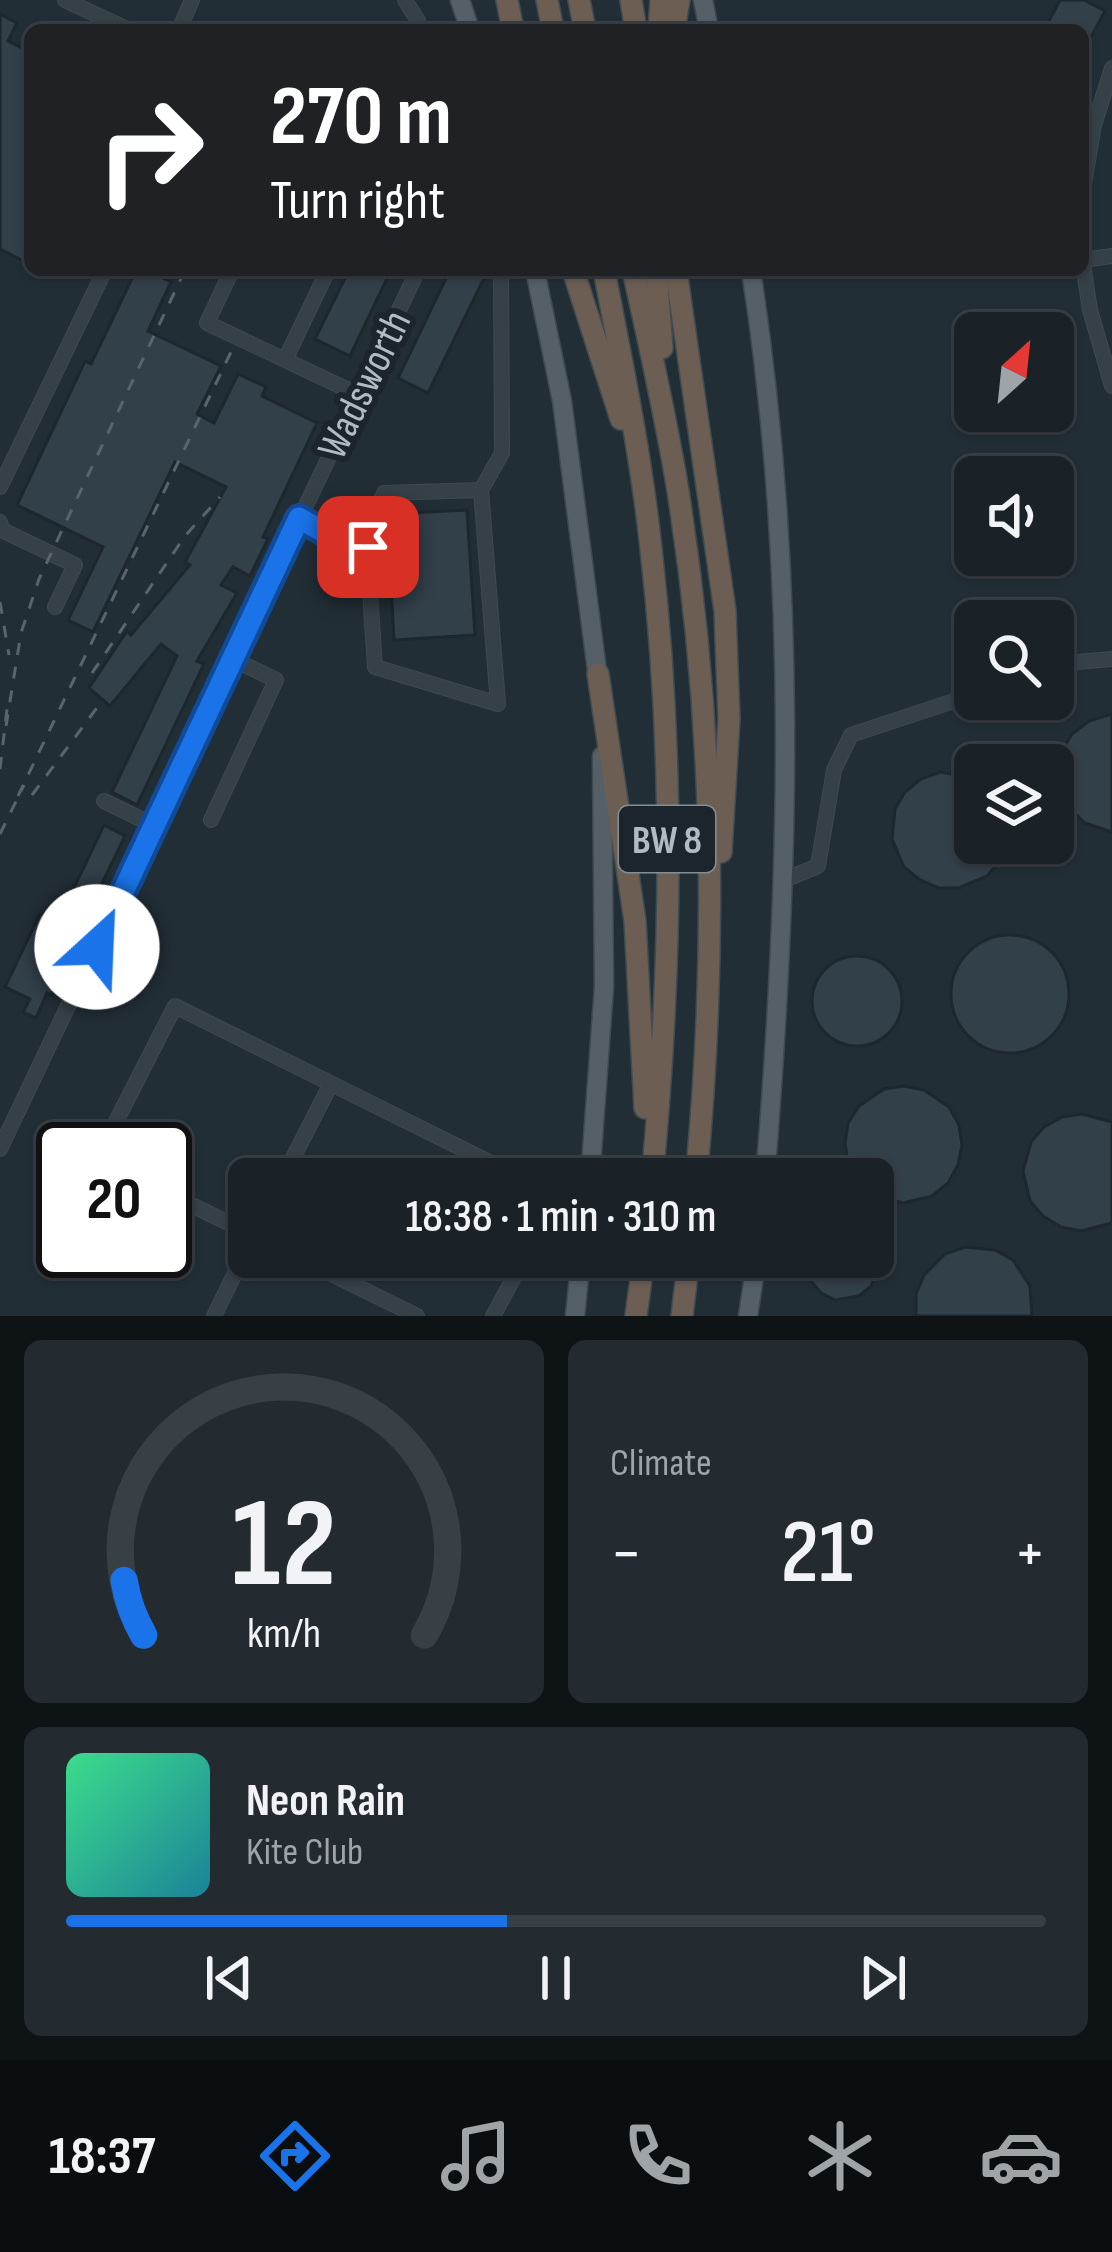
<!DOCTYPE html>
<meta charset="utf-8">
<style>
body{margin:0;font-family:"Sofia Sans Condensed",sans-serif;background:#232a30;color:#f1f3f6;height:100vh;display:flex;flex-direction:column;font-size:45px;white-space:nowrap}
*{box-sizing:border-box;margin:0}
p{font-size:39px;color:#9fa4a8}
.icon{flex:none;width:66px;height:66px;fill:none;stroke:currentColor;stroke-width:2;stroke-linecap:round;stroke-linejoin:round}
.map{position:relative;height:1316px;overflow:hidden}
.side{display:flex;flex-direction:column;gap:24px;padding:24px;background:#0e1316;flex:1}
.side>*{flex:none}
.guide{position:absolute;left:24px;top:24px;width:1065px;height:252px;border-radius:18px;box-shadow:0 3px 9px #0004,0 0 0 3px #383f45;background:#202124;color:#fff;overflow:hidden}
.needle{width:78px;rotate:27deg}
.buttons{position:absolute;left:954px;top:312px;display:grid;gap:24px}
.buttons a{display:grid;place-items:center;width:120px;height:120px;border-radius:18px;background:#1a2228;box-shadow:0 3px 9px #0004,0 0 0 3px #383f45;font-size:60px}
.speed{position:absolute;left:36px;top:1122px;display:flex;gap:24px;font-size:60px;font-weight:700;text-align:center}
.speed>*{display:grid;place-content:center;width:156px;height:156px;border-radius:50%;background:#1a2228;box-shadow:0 3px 9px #0004,0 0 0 3px #383f45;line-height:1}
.speed .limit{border:6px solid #111;border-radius:18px;background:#fff;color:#111}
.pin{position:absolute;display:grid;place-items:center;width:102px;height:102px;color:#fff;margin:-51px;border-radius:24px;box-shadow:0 6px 18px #0006}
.me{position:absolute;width:132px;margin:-66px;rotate:25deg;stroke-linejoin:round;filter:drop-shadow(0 0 9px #0008)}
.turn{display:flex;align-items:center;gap:42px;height:252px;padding:0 48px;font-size:54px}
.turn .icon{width:156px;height:156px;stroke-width:2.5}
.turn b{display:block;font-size:84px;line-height:102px}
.big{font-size:90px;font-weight:600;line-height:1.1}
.side .card{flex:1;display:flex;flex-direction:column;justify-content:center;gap:18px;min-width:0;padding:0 42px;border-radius:18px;background:#232a30}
.side .dial{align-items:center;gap:0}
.dial svg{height:312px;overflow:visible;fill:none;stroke:#383f45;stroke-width:7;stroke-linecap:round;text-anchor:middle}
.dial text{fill:#f1f3f6;stroke:none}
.song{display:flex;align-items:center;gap:36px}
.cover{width:144px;height:144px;border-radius:18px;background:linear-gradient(135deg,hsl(150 70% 55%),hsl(190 70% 35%))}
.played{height:12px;border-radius:6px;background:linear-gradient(90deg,#1a73e8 45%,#383f45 45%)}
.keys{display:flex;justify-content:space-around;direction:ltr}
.heat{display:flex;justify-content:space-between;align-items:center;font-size:66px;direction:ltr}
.side .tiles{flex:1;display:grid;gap:24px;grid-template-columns:1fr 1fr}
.card:last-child{grid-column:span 2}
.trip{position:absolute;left:228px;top:1158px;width:666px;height:120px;border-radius:18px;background:#1a2228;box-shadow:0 3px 9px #0004,0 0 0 3px #383f45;font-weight:600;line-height:120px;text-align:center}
.menu{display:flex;height:192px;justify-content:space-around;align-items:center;background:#0a0e10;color:#9fa4a8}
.menu .icon{width:84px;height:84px}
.menu .current{color:#1a73e8}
.menu b{font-size:54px;color:#f1f3f6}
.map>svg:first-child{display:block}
</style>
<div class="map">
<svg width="1112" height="1316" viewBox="0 0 1112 1316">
<rect width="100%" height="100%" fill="#222e36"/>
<g fill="#32404a" stroke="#1d272e" stroke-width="3">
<path d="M1060 0H1084L1105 11 1083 52V30H1044Z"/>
<path d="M0 14 17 23 8 41 30 52V264L0 249Z"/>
<path d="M136 270H146L171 282 148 331 221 366 197 414 214 423 238 374 266 387 262 396 317 423 263 537 268 539 250 576 233 567 221 585 237 593 197 661 204 664 137 805 112 792 177 656 161 644 110 706 89 688 127 631 131 635 190 565 185 562 226 487 175 462 93 632 68 620 103 547 17 505 85 361 91 364Z"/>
<path d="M349 270H391L350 356 315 339Z"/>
<path d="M450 270H488L428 393 398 378Z"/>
<path d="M467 510 475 635 394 640 387 514Z"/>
<path d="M1112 714V832L1085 823 1070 809 1060 791 1058 771 1062 751 1072 734 1089 721Z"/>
<path d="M940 772 975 778V843H1007L1001 860 987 876 959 888H939L920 880 904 867 892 839 895 809 905 792 921 779Z"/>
<path d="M104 825 125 836 90 908 69 898Z"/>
<path d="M40 914 66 926 70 919 80 924 53 981 58 983 52 995 47 993 36 1018 23 1012 30 999 5 987Z"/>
<circle cx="1010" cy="994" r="59"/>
<circle cx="857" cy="1001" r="45"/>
<path d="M904 1086 924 1090 949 1107 959 1125 962 1145 958 1165 948 1183 932 1196 903 1203 873 1195V1179H856L848 1164 845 1143 848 1123 859 1106 884 1089Z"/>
<path d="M1082 1114 1112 1122V1223L1081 1231 1061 1227 1043 1216 1030 1201 1023 1171 1031 1142 1044 1127 1062 1117Z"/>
<path d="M965 1247 995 1250 1013 1260 1030 1286 1032 1316H916V1294L924 1275 945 1254Z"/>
<path d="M807 1257H877V1272L871 1286 859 1296 835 1300 821 1293 811 1281Z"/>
</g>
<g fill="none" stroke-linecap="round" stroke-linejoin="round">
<defs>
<g id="minor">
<path d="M65 0 129 30"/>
<path d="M405 0 418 21 414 30"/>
<path d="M179 30 192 0"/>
<path d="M1083 190 1094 125 1112 68"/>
<path d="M1083 260 1112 256"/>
<path d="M1083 264 1090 310 1112 386"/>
<path d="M232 270 207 323 359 395"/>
<path d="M904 270H936"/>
<path d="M285 360 328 270"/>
<path d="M0 487 105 270"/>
<path d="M481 490 502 453 501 270"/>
<path d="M299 518 348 546 367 547 375 667 498 704 481 490 384 493 367 534V547"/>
<path d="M0 522 2 530 75 565 55 607"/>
<path d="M1053 669 1077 662 1112 659"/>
<path d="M104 801 155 826"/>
<path d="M211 820 276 680 231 658"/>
<path d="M784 880 818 866 834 770 851 735 975 694"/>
<path d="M0 1149 418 270"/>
<path d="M102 1149 175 1006 523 1179"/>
<path d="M282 1179 331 1084"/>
<path d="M165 1192 249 1233"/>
<path d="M297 1257 417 1316"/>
<path d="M214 1316 249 1245"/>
<path d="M493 1316 525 1257"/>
</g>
<g id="major">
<path d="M460 0 470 30"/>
<path d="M703 0 709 30"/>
<path d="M535 270 562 401 599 686"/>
<path d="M751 270C798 575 790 873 765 1179"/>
<path d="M590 1179 604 987 602 756"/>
<path d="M575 1316 581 1257"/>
<path d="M748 1316 757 1257"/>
</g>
<g id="highway">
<path d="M507 0 513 30"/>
<path d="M547 0 553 30"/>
<path d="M579 0 585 30"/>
<path d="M631 0 636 30"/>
<path d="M659 30 661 0"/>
<path d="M674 30 679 0"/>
<path d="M573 270 621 419"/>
<path d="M604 270C622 363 641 455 651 549 675 757 672 971 652 1179"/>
<path d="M633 270C649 342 665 413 677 485 714 714 718 949 696 1179"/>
<path d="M656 270 662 348"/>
<path d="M676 270 725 611 729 719 721 852"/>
<path d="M598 674 635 921 645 1108"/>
<path d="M636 1316 644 1257"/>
<path d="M682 1316 689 1257"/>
</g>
</defs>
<use href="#minor" stroke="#3f4950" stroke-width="16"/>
<use href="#major" stroke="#3f4950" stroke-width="21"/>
<use href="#highway" stroke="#404b52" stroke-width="24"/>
<use href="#minor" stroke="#364047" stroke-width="14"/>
<use href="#major" stroke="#545f67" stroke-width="18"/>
<use href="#highway" stroke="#6c5e53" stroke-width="21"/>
<g stroke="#58656e" stroke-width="3" stroke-dasharray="12 12" stroke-linecap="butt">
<path d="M0 602 9 655"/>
<path d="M92 673 185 536 220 497"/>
<path d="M6 726 21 633 39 579 185 270"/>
<path d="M0 769 7 709"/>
<path d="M32 795 102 701"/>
<path d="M18 796 231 352"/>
<path d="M0 834 24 785"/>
</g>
</g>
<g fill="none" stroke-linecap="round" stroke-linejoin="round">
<defs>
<path id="route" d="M97 947 299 518 348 546 368 547"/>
</defs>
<use href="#route" stroke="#114b97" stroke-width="30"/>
<use href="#route" stroke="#1a73e8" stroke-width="21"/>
</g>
<g text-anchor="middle" stroke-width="12" stroke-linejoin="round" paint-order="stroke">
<rect fill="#1b252b" stroke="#838e95" stroke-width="3" x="619" y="806" width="96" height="66" rx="9"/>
<g font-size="39" font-weight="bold" fill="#b0bbc3">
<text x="667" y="853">BW 8</text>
</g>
<g font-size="42" fill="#b0bbc3" stroke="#1b252b">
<text transform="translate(363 384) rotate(-64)" y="15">Wadsworth</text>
</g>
</g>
</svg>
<div class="buttons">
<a><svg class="needle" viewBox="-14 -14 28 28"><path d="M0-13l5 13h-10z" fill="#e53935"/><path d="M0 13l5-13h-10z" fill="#9fa4a8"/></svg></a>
<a><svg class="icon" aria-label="sound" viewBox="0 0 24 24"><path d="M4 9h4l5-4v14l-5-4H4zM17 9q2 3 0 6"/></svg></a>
<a><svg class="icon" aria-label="search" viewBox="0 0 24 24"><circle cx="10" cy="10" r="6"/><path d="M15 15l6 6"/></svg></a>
<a><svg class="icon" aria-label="layers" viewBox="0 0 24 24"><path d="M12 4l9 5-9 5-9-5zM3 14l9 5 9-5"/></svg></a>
</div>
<div class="speed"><div class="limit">20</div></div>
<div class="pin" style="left:368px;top:547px;background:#d93025"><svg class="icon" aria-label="arrive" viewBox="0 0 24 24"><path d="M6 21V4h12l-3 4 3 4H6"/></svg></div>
<svg class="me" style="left:97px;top:947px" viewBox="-20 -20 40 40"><circle r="19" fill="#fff"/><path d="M0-13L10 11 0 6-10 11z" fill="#1a73e8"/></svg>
<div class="trip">18:38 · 1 min · 310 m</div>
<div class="guide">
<div class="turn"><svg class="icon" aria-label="right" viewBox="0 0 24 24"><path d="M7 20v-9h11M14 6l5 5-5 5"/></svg><div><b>270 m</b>Turn right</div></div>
</div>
</div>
<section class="side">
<div class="tiles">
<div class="card dial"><svg viewBox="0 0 100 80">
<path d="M14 69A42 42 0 1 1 86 69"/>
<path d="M14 69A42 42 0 0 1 9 55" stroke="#1a73e8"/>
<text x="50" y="56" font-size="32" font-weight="700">12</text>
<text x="50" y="72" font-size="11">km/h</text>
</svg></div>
<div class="card"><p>Climate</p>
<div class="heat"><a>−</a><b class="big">21°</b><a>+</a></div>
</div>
<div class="card">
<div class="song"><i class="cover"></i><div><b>Neon Rain</b><p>Kite Club</p></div></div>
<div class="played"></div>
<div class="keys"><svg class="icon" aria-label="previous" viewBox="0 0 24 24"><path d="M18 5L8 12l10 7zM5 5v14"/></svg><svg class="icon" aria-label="pause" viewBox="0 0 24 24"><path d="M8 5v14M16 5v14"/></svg><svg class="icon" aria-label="next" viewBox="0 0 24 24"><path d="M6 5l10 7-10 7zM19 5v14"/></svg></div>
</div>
</div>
</section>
<nav class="menu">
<b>18:37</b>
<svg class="icon current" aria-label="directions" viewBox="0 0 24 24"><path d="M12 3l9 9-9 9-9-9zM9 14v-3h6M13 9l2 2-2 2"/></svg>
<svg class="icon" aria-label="music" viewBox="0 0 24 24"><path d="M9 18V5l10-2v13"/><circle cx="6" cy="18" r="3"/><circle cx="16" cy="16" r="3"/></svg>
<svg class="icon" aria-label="phone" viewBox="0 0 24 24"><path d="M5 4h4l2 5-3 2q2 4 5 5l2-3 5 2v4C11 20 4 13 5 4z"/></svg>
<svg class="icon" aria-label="climate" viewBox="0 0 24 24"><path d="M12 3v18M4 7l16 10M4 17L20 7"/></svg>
<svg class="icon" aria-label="car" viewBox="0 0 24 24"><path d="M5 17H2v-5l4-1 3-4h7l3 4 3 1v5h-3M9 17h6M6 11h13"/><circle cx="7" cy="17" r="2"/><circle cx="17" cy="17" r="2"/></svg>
</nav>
